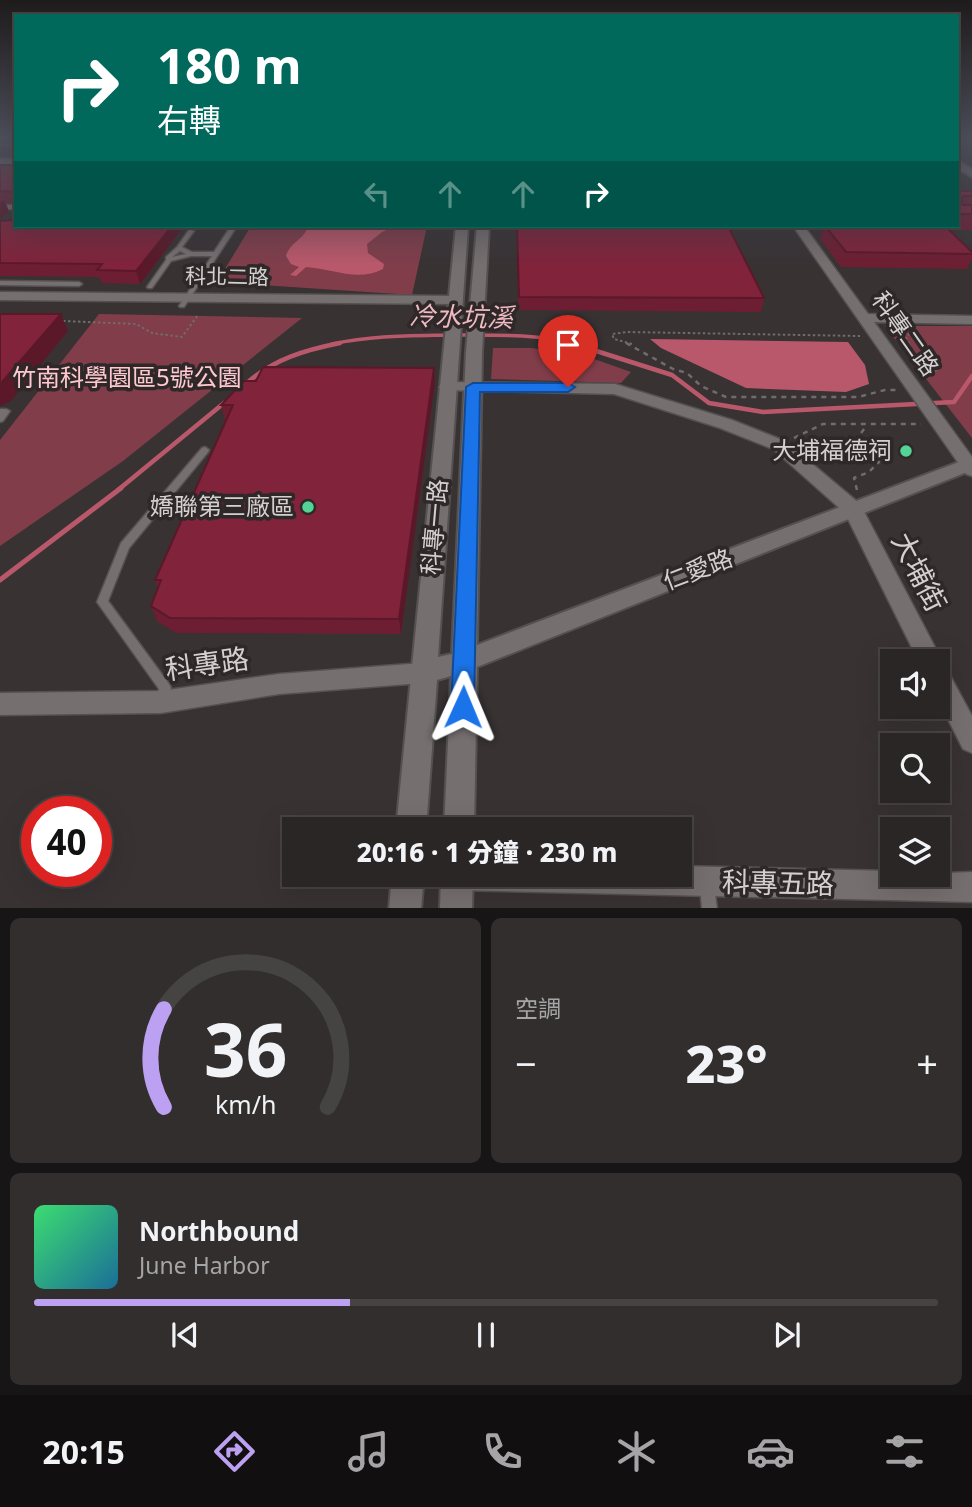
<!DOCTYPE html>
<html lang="zh-TW">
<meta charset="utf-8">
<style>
body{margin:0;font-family:"Noto Sans","Noto Sans TC",sans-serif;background:#322e2e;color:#f1f3f6;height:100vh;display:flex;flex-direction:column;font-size:26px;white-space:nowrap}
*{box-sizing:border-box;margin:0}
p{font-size:23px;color:#a5a5a7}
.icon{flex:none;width:38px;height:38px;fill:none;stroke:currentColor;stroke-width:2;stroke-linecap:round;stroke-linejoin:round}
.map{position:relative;height:908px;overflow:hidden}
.side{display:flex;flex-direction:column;gap:10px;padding:10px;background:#171515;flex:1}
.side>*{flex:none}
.banner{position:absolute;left:14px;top:14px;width:945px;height:214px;border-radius:0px;box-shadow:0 7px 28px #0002,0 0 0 2px #464343;background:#00695c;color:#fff;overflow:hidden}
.controls{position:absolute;left:880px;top:649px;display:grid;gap:14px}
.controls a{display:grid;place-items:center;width:70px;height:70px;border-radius:0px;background:#2a2626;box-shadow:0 7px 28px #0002,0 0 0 2px #464343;font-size:35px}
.speed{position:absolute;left:21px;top:796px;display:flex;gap:14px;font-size:35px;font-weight:700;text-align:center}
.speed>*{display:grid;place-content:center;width:91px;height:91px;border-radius:50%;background:#2a2626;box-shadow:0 7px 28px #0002,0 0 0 2px #464343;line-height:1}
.speed .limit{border:10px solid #d22;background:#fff;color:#111}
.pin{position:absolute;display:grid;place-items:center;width:60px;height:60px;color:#fff;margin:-72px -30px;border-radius:50% 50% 50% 0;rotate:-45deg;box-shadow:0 0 7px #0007}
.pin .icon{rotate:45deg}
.me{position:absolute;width:77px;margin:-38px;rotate:1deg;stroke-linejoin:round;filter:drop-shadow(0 0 5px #0008)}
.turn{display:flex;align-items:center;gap:24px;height:147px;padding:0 28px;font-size:32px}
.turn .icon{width:91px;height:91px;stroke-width:2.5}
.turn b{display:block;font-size:49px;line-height:60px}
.lanes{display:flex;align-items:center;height:66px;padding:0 28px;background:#0003;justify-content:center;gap:35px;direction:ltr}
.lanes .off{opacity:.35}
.big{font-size:52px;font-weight:800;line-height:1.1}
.side .widget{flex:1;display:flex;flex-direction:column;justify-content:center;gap:10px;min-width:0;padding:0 24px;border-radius:10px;background:#322e2e}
.side .dial{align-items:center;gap:0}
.dial svg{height:182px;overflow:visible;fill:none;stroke:#464343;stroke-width:7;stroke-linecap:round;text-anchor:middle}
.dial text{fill:#f1f3f6;stroke:none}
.song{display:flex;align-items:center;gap:21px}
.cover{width:84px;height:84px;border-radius:10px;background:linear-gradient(135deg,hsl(140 70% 55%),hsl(200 70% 35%))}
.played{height:7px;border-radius:4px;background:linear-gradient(90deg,#bca0f2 35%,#464343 35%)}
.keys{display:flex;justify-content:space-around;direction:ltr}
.heat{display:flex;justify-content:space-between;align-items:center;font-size:38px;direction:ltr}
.side .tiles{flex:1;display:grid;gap:10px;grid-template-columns:1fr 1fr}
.widget:last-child{grid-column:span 2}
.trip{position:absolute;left:282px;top:817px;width:410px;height:70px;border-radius:0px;background:#2a2626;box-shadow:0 7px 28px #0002,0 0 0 2px #464343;font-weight:800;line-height:70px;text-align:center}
.tabs{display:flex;height:112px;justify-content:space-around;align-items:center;background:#110f0f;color:#a5a5a7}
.tabs .icon{width:49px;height:49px}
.tabs .on{color:#bca0f2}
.tabs b{font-size:32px;color:#f1f3f6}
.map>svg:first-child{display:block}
</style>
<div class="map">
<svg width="972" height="909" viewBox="0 0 972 909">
<rect width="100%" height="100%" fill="#383233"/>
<g fill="#813d4a">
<path d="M251 226H427L412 295 217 282Z"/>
<path d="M99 314 302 318 123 461 0 546V440Z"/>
<path d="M885 326H972V438Z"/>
<path d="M493 348H531L583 355 631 372 621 383 491 379Z"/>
</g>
<g fill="#ba586b">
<path d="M308 226H396L382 232 367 244 368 253 384 264 383 269C358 282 333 269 306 267L296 276 290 275 299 267 291 264 286 256C290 242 305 239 308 226Z"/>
<path d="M650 339 848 342 865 365 869 384 846 392 746 388 661 348Z"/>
</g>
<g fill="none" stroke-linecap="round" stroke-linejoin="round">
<path stroke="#ba586b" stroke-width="3.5" d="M332 344C375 335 411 336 455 335 497 335 538 334 578 344"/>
<g stroke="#ba586b" stroke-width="4.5">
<path d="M571 343 672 375 709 403 763 412 954 402 972 376"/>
<path d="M247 383C274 359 305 350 340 343"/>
<path d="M118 490 224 403"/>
</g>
<path stroke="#ba586b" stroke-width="5" d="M0 580 121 488"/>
<defs>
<g id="service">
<rect x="0" y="205" width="16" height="4"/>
<path d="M231 226H237L184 307H180L179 306 212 256H191L171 261 152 288H148L147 287 166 260V257L177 247 189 230 194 231 182 247 192 252H214ZM180 251 186 254 172 257Z"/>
<path d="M796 226H837L838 227 835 229 799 228Z"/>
<path d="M0 281 79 282 82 284 79 286 0 285Z"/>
<path d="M0 409H6L10 411 3 421 0 422Z"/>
<path d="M205 447 209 450 208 452 129 548 108 601 169 684 171 688 165 704 161 705 157 704 155 700 159 689 97 602 121 543 202 448Z"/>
<path d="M707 879 712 881 714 886 717 909H702L700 886 702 881Z"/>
</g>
<g id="minor">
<path d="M793 226H804L868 314 972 316V324L874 322 972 457V476L966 474Z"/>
<path d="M0 292 454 296 461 300 454 304 0 300Z"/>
<path d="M447 382 615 384 732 420 785 441 860 504 939 655 943 662 941 666 946 668 972 716V753L963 749 938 699V662H919L845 513 773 449 720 428 614 394 441 390 439 387 441 384Z"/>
<path d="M422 663 430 666 434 673 430 680 422 683 279 694 161 713 0 715V693L161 691 279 674Z"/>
<path d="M679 866 892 871V875L972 872V902L457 890 447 886 443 876 679 875Z"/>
</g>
<g id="tertiary">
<rect x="0" y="159" width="16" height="6"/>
<path d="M957 160 972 169V177L957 168Z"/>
<path d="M456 226H468L438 657 452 654 466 352 477 226H489L482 352 477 645 972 457V470L477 667 474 830H444L451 676 437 680 426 830H396L411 677 409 673 412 667Z"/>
<path d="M392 875H424L421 909H389Z"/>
<path d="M441 875H473L472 909H440Z"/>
</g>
</defs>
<use href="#service" stroke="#555151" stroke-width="3"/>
<use href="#minor" stroke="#555151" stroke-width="3"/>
<use href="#tertiary" stroke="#555151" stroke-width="4"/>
<g stroke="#706b6c" stroke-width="2" stroke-dasharray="2.5 2.5" stroke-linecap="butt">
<path d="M0 145 16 143"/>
<path d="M63 321 136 324 152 333 182 337 198 315"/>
<path d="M632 344 614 339 612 334 627 332 860 336"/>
<path d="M909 344 906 338 913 330"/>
</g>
<g stroke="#706b6c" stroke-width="2.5" stroke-dasharray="5 5" stroke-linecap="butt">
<path d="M626 343 673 369 687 373 701 386 726 397H858L885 390H899"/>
<path d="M908 343 915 355 935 365 936 370 921 372"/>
<path d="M794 438 823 424H921"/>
<path d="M857 490 854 478 869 472 879 462 877 454 859 436 867 425"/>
</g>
<use href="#service" fill="#766f70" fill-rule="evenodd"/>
<use href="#minor" fill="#766f70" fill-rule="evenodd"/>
<use href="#tertiary" fill="#766f70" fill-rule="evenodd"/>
</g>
<g fill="#6e1e33">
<path d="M964 139H972V145Z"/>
<path d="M0 165H16V204L6 203 9 212 0 219Z"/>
<path d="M957 191H972V230H949L972 252V258L967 269 841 267 820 239 824 226H957Z"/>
<path d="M0 221 16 226H184L140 284 102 283 99 277 0 276Z"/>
<path d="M567 226H692L764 298 761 312 518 310 517 227H568Z"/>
<path d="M434 368 435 382 401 634 176 633 157 621 151 606 158 588 155 580 227 420H225L221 405 256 381Z"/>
</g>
<g fill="#5a1829">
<path d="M4 200 9 212 0 219V203Z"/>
<path d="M172 226H184L140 284 136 271Z"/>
<path d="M61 314 68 331 11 401 0 406V384Z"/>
<path d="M434 368 435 382 401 634 399 619Z"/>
</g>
<g fill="#80233b" stroke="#5a1829" stroke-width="2">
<path d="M0 165H16V191L14 192 0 191Z"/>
<path d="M957 191H972V196H963L961 202 963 205H972V214H957Z"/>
<path d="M16 220V226H172L136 271 97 270 102 264 0 263V221Z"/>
<path d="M569 226H692L693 227 729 228 764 298 519 297 517 227H569Z"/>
<path d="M825 226H945L972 252V254L846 252Z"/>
<path d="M0 314H61L2 382 0 384Z"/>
<path d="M263 367 434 368 399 619 170 618 151 606 161 580H155L233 405H221L244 381H256Z"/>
</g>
<linearGradient id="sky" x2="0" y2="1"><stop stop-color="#1f1c1c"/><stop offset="0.52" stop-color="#4d4f5b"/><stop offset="1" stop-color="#4d4f5b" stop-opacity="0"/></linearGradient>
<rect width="972" height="266" fill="url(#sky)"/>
<path fill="#1a73e8" stroke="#114b97" stroke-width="2" d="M473 383H568L575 387 568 392H480L474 707 470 714 463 717 455 714 451 707 466 387Z"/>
<g fill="#53d396" stroke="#2e2829" stroke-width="2.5">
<circle cx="906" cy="451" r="7"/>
<circle cx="308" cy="507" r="7"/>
</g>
<g text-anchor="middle" stroke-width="7" stroke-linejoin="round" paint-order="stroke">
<g font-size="21" fill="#d4d0d0" stroke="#2e2829">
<text transform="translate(227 277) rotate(1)" y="7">科北二路</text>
</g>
<g font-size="24" fill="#d4d0d0" stroke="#2e2829">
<text transform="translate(905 334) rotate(55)" y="8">科專二路</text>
<text transform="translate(435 527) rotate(-85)" y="8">科專一路</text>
<text transform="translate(698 570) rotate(-21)" y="8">仁愛路</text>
</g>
<g font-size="24" fill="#ffc8cf" stroke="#2e2829">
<text x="127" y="386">竹南科學園區5號公園</text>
</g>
<g font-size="24" fill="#d4d0d0" stroke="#2e2829" text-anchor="end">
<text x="892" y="459">大埔福德祠</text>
<text x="294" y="515">嬌聯第三廠區</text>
</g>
<g font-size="26" font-style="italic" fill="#f0bac2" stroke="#2e2829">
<text transform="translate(461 317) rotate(1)" y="9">冷水坑溪</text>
</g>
<g font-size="28" fill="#d4d0d0" stroke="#2e2829">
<text transform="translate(919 572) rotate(63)" y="10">大埔街</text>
<text transform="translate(207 664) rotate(-8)" y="10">科專路</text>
<text transform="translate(778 883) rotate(1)" y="10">科專五路</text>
</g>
</g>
</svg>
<div class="controls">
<a><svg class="icon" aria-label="sound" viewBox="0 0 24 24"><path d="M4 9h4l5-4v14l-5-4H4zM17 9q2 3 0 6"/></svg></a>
<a><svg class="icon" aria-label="search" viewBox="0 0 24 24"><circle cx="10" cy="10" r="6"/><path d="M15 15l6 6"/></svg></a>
<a><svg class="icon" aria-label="layers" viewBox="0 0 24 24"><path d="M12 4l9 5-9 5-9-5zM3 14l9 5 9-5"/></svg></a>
</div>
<div class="speed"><div class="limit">40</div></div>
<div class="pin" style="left:568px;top:387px;background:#d93025"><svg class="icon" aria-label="arrive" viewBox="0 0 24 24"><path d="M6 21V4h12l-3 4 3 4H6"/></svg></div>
<svg class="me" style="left:463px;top:707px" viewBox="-20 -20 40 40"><path d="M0-17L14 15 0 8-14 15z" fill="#1a73e8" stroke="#fff" stroke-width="4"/></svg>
<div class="trip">20:16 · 1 分鐘 · 230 m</div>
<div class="banner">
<div class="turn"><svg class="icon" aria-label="right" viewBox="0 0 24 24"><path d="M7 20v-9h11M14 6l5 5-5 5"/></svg><div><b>180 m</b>右轉</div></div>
<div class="lanes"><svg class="icon off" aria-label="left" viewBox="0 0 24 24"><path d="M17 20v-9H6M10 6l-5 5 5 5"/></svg><svg class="icon off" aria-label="ahead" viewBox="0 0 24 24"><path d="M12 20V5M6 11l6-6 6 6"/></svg><svg class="icon off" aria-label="ahead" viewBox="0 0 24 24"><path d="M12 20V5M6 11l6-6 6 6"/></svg><svg class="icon" aria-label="right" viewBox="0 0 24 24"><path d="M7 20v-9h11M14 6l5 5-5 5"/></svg></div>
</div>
</div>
<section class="side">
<div class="tiles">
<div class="widget dial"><svg viewBox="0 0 100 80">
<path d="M14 69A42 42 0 1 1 86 69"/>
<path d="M14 69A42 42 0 0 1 14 26" stroke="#bca0f2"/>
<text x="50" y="56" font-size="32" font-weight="700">36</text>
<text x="50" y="72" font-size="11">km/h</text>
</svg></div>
<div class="widget"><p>空調</p>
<div class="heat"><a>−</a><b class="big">23°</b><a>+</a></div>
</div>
<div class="widget">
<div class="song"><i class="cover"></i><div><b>Northbound</b><p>June Harbor</p></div></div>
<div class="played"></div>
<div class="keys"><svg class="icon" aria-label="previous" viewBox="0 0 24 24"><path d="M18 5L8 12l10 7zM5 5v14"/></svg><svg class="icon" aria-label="pause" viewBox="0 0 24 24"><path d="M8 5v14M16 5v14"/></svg><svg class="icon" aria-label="next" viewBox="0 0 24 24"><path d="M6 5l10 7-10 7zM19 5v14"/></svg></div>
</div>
</div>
</section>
<nav class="tabs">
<b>20:15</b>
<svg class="icon on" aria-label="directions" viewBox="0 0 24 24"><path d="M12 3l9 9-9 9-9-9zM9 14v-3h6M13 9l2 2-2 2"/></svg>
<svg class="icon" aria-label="music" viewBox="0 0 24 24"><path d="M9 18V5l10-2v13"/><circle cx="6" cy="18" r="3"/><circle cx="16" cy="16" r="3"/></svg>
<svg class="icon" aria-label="phone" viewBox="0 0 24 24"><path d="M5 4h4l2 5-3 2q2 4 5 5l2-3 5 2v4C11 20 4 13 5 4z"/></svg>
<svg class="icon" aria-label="climate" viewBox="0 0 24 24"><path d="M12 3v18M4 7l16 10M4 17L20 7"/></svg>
<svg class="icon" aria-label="car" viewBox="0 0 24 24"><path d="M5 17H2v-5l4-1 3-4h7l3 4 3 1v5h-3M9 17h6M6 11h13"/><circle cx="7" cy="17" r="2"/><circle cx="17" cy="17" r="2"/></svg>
<svg class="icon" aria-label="filters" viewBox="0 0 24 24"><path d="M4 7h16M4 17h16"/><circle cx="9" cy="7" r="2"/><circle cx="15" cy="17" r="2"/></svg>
</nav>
